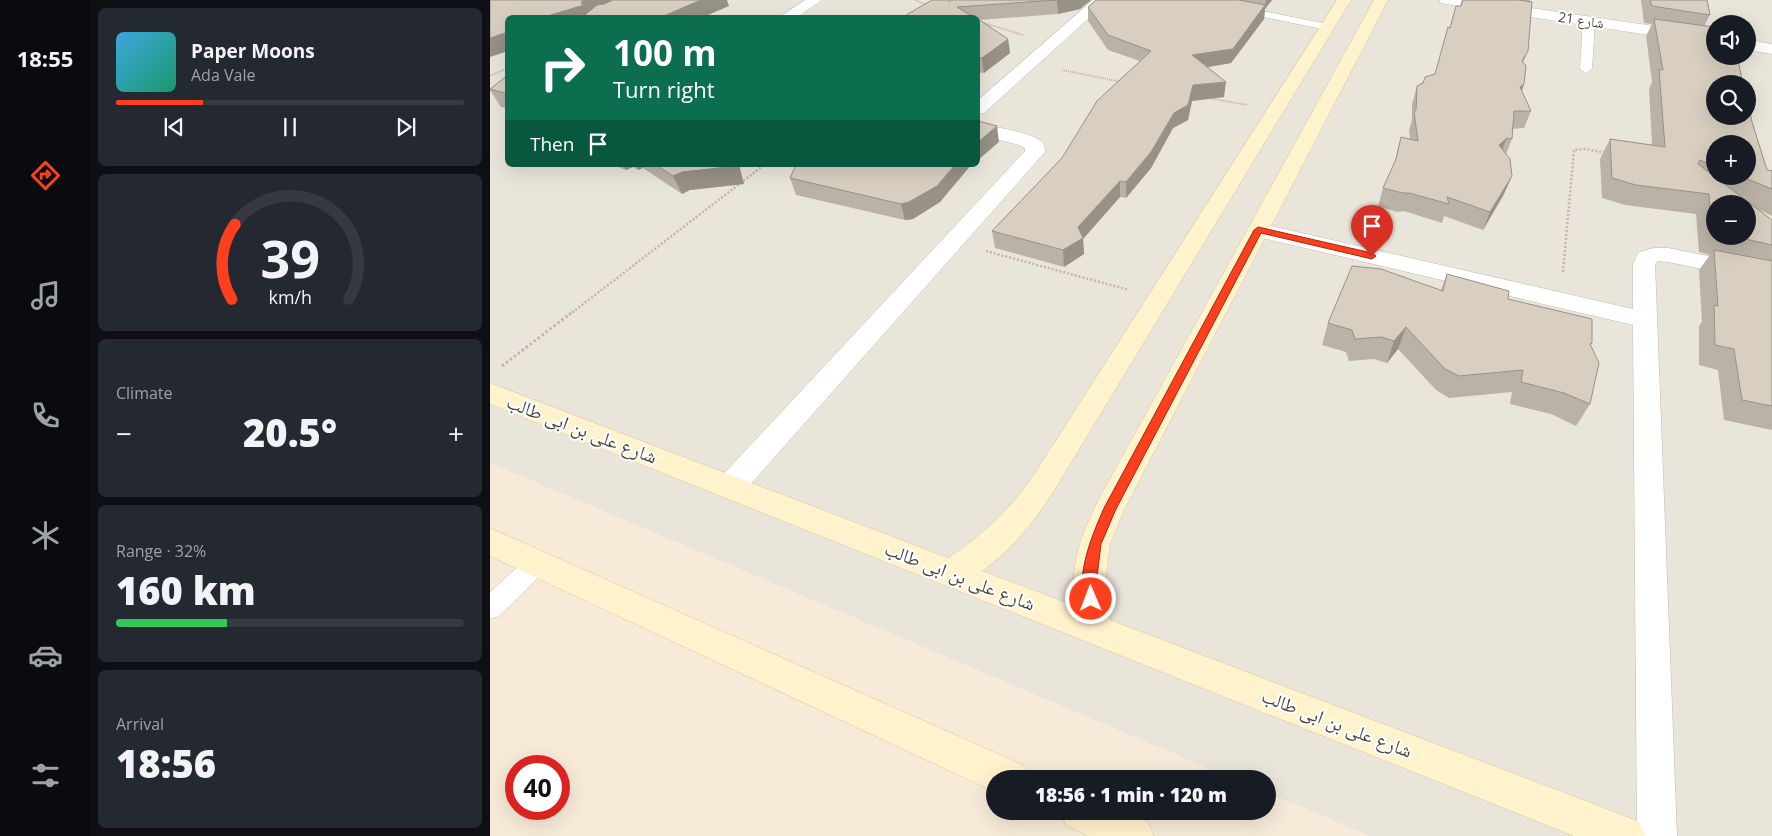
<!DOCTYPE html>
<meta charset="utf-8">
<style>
body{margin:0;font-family:"Open Sans","Noto Naskh Arabic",sans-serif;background:#242831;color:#f1f3f6;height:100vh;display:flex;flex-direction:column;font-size:19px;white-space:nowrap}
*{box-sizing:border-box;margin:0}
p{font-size:16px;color:#9ea1a6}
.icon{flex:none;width:28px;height:28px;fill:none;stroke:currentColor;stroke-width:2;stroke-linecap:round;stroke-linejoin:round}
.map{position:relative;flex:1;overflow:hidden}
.side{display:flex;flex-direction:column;gap:8px;padding:8px;background:#0d0f14;width:400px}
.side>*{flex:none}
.banner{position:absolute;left:15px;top:15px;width:475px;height:152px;border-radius:8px;box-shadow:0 5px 20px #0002;background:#0b6e4f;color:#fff;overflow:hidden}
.buttons{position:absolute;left:1216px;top:15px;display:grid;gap:10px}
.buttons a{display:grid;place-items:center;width:50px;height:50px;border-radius:50%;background:#171b24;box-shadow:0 5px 20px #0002;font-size:25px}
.speed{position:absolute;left:15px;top:755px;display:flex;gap:10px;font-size:25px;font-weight:700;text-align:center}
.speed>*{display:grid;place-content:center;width:65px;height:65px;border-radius:50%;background:#171b24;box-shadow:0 5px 20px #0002;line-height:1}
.speed .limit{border:8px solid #d22;background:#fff;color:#111}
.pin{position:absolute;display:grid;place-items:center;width:42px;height:42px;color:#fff;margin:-51px -21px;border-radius:50% 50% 50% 0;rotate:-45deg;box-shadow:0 0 5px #0007}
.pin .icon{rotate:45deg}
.me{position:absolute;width:55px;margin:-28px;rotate:359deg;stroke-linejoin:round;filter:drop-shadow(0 0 4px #0008)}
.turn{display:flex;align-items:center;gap:18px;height:105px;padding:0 25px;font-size:22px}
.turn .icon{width:65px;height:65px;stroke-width:2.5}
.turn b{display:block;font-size:35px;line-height:42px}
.then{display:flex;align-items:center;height:48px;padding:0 25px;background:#0003;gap:10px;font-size:19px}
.big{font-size:38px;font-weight:800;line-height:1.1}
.side .widget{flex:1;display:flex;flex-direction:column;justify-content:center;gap:8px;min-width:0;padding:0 18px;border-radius:8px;background:#242831}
.side .dial{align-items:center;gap:0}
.dial svg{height:130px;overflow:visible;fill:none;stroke:#363941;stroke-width:7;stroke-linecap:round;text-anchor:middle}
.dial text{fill:#f1f3f6;stroke:none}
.song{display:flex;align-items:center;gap:15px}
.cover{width:60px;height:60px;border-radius:8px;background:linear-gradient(135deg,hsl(200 70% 55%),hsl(160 70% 35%))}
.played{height:5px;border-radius:2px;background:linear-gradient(90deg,#fc3f1d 25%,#363941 25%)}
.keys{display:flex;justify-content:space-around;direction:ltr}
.heat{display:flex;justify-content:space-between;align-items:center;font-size:28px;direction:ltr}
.charge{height:8px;border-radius:4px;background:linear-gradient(90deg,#34c759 32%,#363941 0)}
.trip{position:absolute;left:496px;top:770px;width:290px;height:50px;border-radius:25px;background:#171b24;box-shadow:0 5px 20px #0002;font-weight:800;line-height:50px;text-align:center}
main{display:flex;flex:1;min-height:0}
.dock{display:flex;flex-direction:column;width:90px;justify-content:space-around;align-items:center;background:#090b0e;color:#9ea1a6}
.dock .icon{width:35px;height:35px}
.dock .active{color:#fc3f1d}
.dock b{font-size:22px;color:#f1f3f6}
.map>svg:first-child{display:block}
</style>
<main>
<nav class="dock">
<b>18:55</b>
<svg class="icon active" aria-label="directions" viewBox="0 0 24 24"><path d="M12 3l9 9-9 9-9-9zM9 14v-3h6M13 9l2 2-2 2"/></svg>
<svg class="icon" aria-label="music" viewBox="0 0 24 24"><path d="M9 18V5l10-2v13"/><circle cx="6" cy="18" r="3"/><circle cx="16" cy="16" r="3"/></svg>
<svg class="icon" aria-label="phone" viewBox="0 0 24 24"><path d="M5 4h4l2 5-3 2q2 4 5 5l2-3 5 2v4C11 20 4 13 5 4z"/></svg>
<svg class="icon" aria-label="climate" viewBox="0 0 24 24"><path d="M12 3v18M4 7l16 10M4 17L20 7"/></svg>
<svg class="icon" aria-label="car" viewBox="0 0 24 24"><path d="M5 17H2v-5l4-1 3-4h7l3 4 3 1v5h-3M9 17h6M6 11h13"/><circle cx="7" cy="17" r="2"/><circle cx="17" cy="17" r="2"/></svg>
<svg class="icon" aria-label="filters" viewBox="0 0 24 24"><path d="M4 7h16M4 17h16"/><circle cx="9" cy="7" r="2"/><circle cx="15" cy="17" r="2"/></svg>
</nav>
<section class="side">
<div class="widget">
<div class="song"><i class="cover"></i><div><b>Paper Moons</b><p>Ada Vale</p></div></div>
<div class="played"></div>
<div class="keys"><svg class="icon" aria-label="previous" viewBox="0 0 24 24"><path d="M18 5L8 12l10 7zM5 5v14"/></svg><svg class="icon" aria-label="pause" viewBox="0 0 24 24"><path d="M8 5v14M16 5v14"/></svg><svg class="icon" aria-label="next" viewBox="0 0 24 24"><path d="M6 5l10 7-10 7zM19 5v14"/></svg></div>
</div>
<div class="widget dial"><svg viewBox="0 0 100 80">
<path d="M14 69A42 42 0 1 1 86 69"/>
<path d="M14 69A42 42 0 0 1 16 23" stroke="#fc3f1d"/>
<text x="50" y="56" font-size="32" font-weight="700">39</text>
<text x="50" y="72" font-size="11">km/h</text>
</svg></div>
<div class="widget"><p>Climate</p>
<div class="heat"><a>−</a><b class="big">20.5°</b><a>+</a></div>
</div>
<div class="widget"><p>Range · 32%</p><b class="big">160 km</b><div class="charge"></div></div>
<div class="widget"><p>Arrival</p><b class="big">18:56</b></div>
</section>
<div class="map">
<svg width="1282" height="836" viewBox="0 0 1282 836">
<rect width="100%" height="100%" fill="#f6f3ec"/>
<path fill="#eae5da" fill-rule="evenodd" d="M0 0H1282V836H879L778 793V779H743L0 463ZM18 18H488V165H18ZM1225 24H1258V56H1225ZM1225 84H1258V116H1225ZM1225 144H1258V176H1225ZM1225 204H1258V236H1225Z"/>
<path fill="#f7ead8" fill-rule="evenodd" d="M0 463 743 779H505V811H778V793L879 836H0ZM26 766H69V809H26Z"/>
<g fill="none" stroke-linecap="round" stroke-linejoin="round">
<defs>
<g id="lane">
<path d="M748 6 837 24 843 27 837 30 744 11 743 9Z"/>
<path d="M1099 18 1105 21 1102 69 1096 73 1090 69 1093 21Z"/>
<path d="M48 553 56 556 60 563 56 570 9 616 0 619V592L40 556Z"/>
</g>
<g id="street">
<path d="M315 0H332L306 18H288Z"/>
<path d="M603 0H619L494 113 488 114V100Z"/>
<path d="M949 0H986L1225 35V45L956 4 951 3Z"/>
<path d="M1258 40 1282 44V54L1258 50Z"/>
<path d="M488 123C505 128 538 131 551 141 554 144 555 147 555 152L250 496 240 499 230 496 225 487 230 478 535 151V148L529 145 488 134Z"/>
<path d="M768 223 1143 309V264L1148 253C1159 248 1166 247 1178 248L1282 269V283L1178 262 1168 261 1165 264 1187 836H1147L1143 325 760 235 757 230 760 225Z"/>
</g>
<g id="secondary">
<path d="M847 0H861L562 494C542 524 521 550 492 571L585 606C580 562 590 538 609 499L884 0H898L634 510 620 544 615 585 620 620 1135 816 1149 822 1155 836H1084L0 404V383L458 558C495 533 516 513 542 478Z"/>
<path d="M0 528 533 765 538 779H505V792L0 556Z"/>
<path d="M570 811H635L658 822 664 836H599L576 825Z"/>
</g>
</defs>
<use href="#lane" stroke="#c2bbae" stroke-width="1"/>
<use href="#street" stroke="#c2bbae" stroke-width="1"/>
<use href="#secondary" stroke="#d6c79b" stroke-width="1"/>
<g stroke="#c4b79f" stroke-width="2" stroke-dasharray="1 1" stroke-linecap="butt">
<path d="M425 0 437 5"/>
<path d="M488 21 533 35"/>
<path d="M572 70 632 82"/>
<path d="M0 76 18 68"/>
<path d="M719 98 757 105"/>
</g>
<g stroke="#c4b79f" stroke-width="2.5" stroke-dasharray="2 2" stroke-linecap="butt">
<path d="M496 251 639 290"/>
<path d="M1073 272 1084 150 1095 149 1117 153"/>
<path d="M79 315 274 165"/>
</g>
<path stroke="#c4b79f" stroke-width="3" stroke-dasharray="2.5 2.5" stroke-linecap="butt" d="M12 366 81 313"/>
<use href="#lane" fill="#fff" fill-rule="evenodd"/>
<use href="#street" fill="#fff" fill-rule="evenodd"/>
<use href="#secondary" fill="#fff3cd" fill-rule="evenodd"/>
</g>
<g fill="#bab2a6" fill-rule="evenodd">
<path d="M460 0H601L590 9 568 14 488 20 518 39 520 53 494 73 488 72V18H411L460 2Z"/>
<path d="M606 0H782L775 9 774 19 741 63 717 67 734 97 702 101 698 120 683 128 661 168 636 198 630 197 593 239 594 254 574 267 505 248 502 231 572 158 650 61 618 50 598 21V7Z"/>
<path d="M972 0H1040L1038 51 1033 63 1034 84 1032 91 1041 111 1034 128 1023 129 1022 139 1016 154 1014 194 993 230 954 216 952 223 914 211 907 212 888 206 893 188 905 162 911 137 920 139 919 130 922 120V104L927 86 945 74 960 28 970 6Z"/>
<path d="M1151 0H1217L1220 15 1214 26 1225 56 1262 122 1277 170 1282 171V216L1268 209 1282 220V430L1234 420 1228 370 1209 365V326L1212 322 1209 270 1220 255 1209 252 1206 214 1135 205 1112 198 1110 159 1120 139 1162 145 1159 88 1162 82 1156 36 1162 24 1154 23ZM1225 144 1258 176H1225ZM1225 204 1258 236H1225Z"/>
<path d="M18 75V108L11 107 0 90V89Z"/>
<path d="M122 165H249L254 184 200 190 192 194 153 168 148 170 143 167 136 170Z"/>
<path d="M480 166 450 202 423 219 415 220 306 195 300 178Z"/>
<path d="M957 274 1018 299 1102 343 1101 345 1100 404 1086 426 1061 414 1020 404 1022 392 959 398 946 390 908 349 897 363 884 359 859 361 856 352 832 345 838 323 951 290Z"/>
</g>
<g fill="#979187">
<path d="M93 0H129L100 18H55L54 17Z"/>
<path d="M211 0H237L239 6 211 18H169Z"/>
<path d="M567 0H601L590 9 568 14Z"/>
<path d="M776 0H782L775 9 774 19 741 63 701 70 702 55 775 6Z"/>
<path d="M18 32V51L0 57V38Z"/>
<path d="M518 39 520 53 494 73 492 58Z"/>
<path d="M736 82 734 97 702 101 698 120 683 128 661 168 636 198V182L703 85Z"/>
<path d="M1034 84 1028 102 1030 87Z"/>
<path d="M507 126 509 142 488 160V142Z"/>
<path d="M1017 138 1009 156V145Z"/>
<path d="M133 165H142L143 167 136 170Z"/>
<path d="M146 165H151L153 168 148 170Z"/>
<path d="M246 165H249L254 184 200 190 192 194 183 176 192 172Z"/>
<path d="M465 165H481L450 202 423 219 415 220 411 204Z"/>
<path d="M1022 176 1014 194 993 230 1000 212Z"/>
<path d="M630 181V197L593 239 594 254 574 267 573 250 588 227Z"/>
<path d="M916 327 908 349 897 363 904 341Z"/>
</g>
<g fill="#d8cfc1" stroke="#979187">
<path d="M0 0H93L91 3 94 5 54 17 55 18H18V32L0 38Z"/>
<path d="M123 0H211L169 18H91L107 5 114 4Z"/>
<path d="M442 0H457L460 2V0H567L467 7 485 18H411Z"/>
<path d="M606 0H749L775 5 743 49 702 55 736 82 703 85 698 105 684 113 661 152 636 182 630 181 588 227 593 238 573 250 502 231 572 158 607 101 661 51 618 35 598 7Z"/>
<path d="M973 0H1028L1042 2 1038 51 1032 61 1036 66 1034 84 1030 87 1041 111H1024L1022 139 1017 138 1009 145 1020 159 1022 176 1000 212 957 197 959 204 919 193H913L893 188 906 159 911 137 928 141 924 112 926 110 927 86 933 83 935 77 945 74 958 27 960 28 966 6H971Z"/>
<path d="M1160 0H1217L1220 15 1162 6Z"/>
<path d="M488 19 518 39 492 58 488 57Z"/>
<path d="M1164 19 1224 27 1225 56H1247L1253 84H1225V116H1258V102L1262 122 1277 170 1282 171V189L1250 176H1258V144H1225V166L1210 160 1208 164 1282 220V245L1242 236H1258V204H1225V233L1222 232 1219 194 1146 185 1122 178 1120 139 1175 147 1169 70H1173Z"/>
<path d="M18 75V94L0 89Z"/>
<path d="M488 121 507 126 488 142Z"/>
<path d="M166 165H246V166L192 172 183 176Z"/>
<path d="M306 165H465L447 186 419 202 411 204 300 178Z"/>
<path d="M1224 250 1282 261V406L1252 400 1244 349 1225 345 1224 305 1228 306Z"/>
<path d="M862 266 891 269 953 291 957 274 1019 291 1018 299 1102 319V343L1100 344 1109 363 1100 404 1074 393 1031 382 1033 370 969 376 955 369 916 327 904 341 891 337 865 339 862 330 838 323Z"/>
</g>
<path fill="#fc3f1d" stroke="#a42913" d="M768 227 882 253 886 256 882 259 771 233 626 509 611 544 606 585 607 599 605 604 601 605 596 604C584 577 603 533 614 508L764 230Z"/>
<g text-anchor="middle" stroke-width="4" stroke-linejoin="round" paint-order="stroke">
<g font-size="14" fill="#4b4439" stroke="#fff">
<text transform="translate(1091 20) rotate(8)" y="5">شارع 21</text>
</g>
<g font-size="19" fill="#4b4439" stroke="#fff">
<text transform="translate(92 429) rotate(21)" y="7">شارع على بن ابى طالب</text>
<text transform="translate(470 576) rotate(21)" y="7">شارع على بن ابى طالب</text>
<text transform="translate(847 723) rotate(21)" y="7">شارع على بن ابى طالب</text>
</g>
</g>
</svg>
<div class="buttons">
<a><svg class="icon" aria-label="sound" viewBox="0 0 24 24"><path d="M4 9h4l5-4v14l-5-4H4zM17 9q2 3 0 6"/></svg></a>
<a><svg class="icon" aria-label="search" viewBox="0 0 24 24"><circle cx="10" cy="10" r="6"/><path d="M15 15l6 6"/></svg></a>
<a>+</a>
<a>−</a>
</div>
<div class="speed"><div class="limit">40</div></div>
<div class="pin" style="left:882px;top:256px;background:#d93025"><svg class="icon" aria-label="arrive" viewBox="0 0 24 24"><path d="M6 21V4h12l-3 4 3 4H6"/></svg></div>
<svg class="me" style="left:601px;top:599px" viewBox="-20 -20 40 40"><circle r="17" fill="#fc3f1d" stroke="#fff" stroke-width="3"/><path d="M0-11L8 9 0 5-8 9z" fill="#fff"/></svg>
<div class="trip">18:56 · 1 min · 120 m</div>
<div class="banner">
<div class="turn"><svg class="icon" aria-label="right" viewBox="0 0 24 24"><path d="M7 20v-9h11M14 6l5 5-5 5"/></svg><div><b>100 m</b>Turn right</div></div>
<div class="then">Then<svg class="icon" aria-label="arrive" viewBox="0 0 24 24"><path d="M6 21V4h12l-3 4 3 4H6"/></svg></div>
</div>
</div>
</main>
